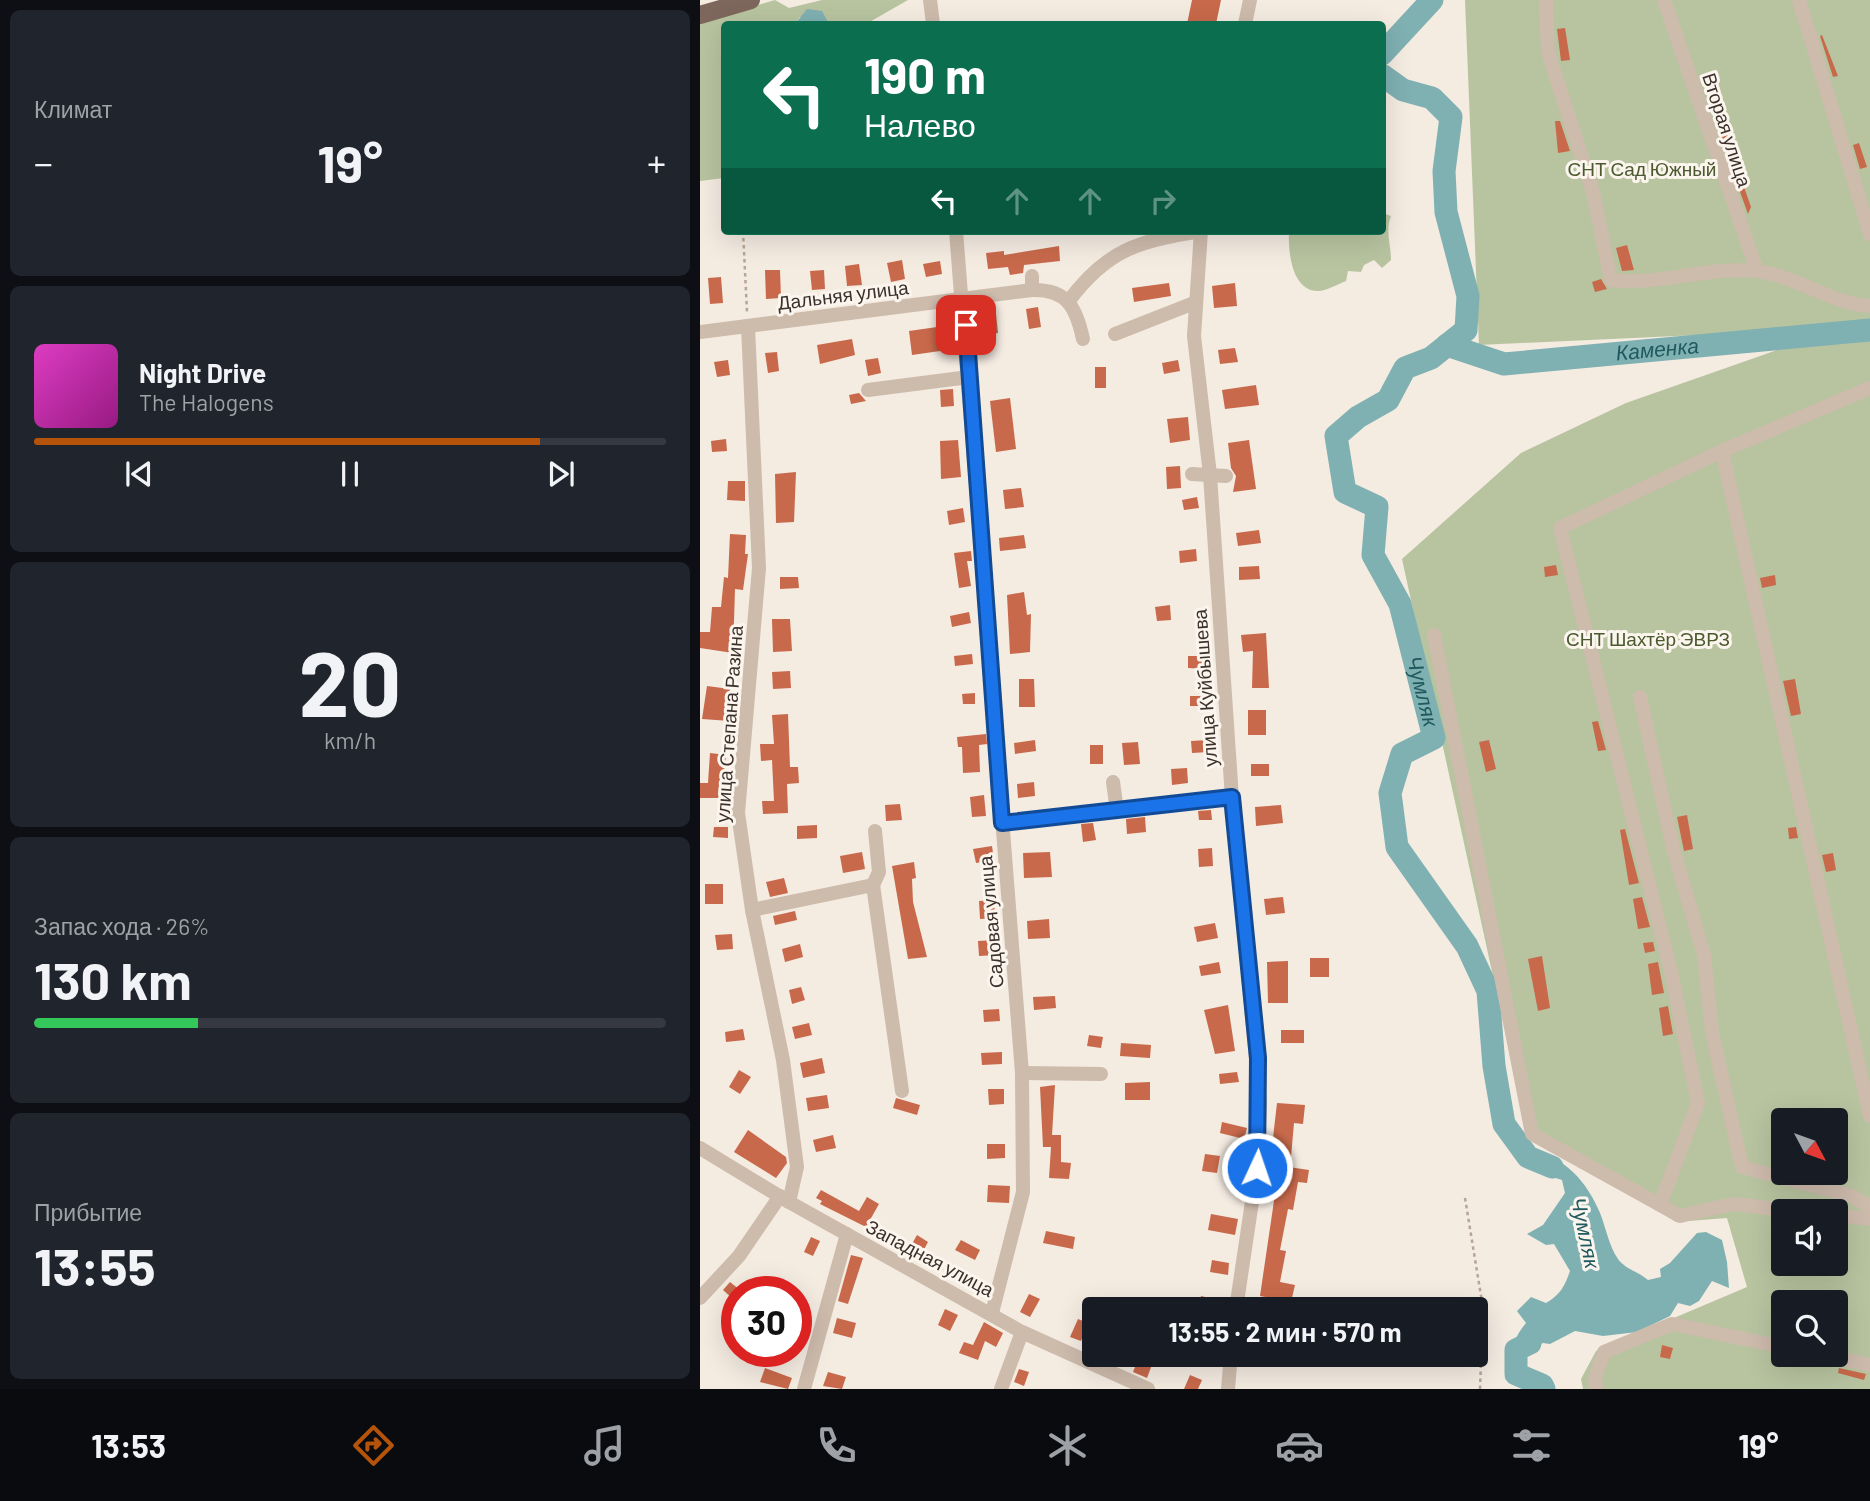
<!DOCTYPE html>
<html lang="ru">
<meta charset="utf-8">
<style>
body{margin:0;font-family:Barlow,sans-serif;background:#20242c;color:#f1f3f6;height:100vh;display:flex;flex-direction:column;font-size:26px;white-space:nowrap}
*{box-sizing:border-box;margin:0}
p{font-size:23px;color:#9ea1a6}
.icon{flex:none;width:38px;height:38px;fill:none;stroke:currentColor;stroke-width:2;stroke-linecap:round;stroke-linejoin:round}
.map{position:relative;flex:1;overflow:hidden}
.details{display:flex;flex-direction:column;gap:10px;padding:10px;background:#0d0f14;width:700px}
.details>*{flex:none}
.top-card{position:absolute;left:21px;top:21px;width:665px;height:214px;border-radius:7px;box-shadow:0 7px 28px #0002;background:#0b6e4f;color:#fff;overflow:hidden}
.needle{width:46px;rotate:131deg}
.controls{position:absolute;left:1071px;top:1108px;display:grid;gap:14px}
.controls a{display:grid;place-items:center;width:77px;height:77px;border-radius:7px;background:#171b24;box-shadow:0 7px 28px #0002;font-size:35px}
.speed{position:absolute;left:21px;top:1276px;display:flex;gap:14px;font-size:35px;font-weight:700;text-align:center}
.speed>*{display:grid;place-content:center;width:91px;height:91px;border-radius:50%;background:#171b24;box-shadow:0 7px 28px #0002;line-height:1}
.speed .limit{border:10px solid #d22;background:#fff;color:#111}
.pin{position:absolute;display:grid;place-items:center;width:60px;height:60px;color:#fff;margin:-30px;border-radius:14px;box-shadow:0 4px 10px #0006}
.me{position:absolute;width:77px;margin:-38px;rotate:3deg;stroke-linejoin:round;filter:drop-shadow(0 0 5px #0008)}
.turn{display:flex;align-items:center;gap:24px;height:147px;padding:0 28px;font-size:32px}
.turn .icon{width:91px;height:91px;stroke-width:2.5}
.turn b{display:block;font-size:49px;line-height:60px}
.lanes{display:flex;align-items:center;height:66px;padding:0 28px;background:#0003;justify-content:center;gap:35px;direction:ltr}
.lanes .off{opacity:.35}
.big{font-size:52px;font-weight:700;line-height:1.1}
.details .widget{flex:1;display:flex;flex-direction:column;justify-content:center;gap:10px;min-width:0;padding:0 24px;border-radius:10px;background:#20242c}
.details .dial{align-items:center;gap:0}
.dial b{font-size:91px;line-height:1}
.song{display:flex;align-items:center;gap:21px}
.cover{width:84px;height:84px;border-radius:10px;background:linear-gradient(135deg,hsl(310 70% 55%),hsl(310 70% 35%))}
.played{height:7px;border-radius:4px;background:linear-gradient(90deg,#b45309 80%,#363941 80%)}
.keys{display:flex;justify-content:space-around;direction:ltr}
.heat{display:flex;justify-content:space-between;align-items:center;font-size:38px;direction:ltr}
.charge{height:10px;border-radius:5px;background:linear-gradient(90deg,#34c759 26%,#363941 0)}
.trip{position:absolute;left:382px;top:1297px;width:406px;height:70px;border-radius:7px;background:#171b24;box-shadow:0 7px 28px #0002;font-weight:700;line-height:70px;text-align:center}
.tab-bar{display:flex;height:112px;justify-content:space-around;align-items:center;background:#090b0e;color:#9ea1a6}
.tab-bar .icon{width:49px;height:49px}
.tab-bar .on{color:#b45309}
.tab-bar b{font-size:32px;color:#f1f3f6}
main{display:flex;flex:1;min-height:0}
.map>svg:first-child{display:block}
</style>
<main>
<section class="details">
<div class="widget"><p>Климат</p>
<div class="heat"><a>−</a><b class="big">19°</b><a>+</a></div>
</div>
<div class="widget">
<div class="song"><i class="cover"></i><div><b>Night Drive</b><p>The Halogens</p></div></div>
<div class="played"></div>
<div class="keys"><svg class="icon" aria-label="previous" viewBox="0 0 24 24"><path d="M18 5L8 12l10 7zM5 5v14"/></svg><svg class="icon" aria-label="pause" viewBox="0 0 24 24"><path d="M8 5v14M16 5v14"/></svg><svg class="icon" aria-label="next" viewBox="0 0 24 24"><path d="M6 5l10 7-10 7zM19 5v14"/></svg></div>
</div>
<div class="widget dial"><b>20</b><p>km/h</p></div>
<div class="widget"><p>Запас хода · 26%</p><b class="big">130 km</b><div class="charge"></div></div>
<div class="widget"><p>Прибытие</p><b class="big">13:55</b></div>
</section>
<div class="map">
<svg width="1170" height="1389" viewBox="0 0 1170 1389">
<rect width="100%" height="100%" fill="#f4ebe1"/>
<g fill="#b8c4a0" fill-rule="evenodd">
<path d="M75 0 89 8 122 0H208L166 24H129L128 22 100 17 95 24H24V178L0 181V22Z"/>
<path d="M765 0H1170V322L1149 328 779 345Z"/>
<path d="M683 213 691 216C685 231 691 244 691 260L682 268 674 260 664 265 661 272 648 271 646 281C638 284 628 290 619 291 591 292 588 250 589 231H682Z"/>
<path d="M1170 324V1389H883L881 1379 896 1351 1047 1287 1027 1218 976 1222 827 1132 702 559 821 453 926 403 1080 349ZM1083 1120H1136V1172H1083ZM1083 1211H1136V1264H1083ZM1083 1302H1136V1354H1083Z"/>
</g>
<g fill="#7fb0b2">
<path d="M107 9 122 11 129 24H95Z"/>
<path d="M831 1152C865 1155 888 1184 900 1213 906 1228 909 1246 918 1259 925 1269 939 1272 948 1280L961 1277 960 1269 970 1263 997 1233 1006 1232 1022 1240 1027 1262 1029 1288 1012 1281 999 1301 990 1306 978 1303 970 1316 937 1332 903 1336 875 1331 850 1344 843 1343 822 1352 821 1365 811 1366C810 1350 815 1336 826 1323L817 1311 831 1297 846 1303C860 1295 865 1286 870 1271L854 1244 846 1245 827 1234 843 1225 865 1193 862 1180 833 1171 819 1160Z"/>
</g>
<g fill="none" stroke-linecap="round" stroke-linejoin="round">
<g stroke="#7fb0b2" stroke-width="23">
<path d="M682 54 732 0"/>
<path id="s1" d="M682 75 703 90 732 98 751 117 744 171 746 212 768 296 766 330 731 358 705 368 688 400 658 417 636 436 645 492 677 507 673 555 700 604 734 738 702 754 690 793 697 847 767 946 788 991 794 1066 804 1124 828 1157 852 1167"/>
<path id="s2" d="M747 345 804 364 1170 330"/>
<path d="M830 1343 816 1350V1374L842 1385 844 1389"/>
</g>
</g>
<g fill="#c8694b">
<path d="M492 0H521L516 24H487Z"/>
<path d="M865 28 870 60 861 61 857 29Z"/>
<path d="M1122 35 1138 76 1133 77 1120 36Z"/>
<path d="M1017 109 1028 137 1022 139 1012 110Z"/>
<path d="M855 121H860L870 151 858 153Z"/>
<path d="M1159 143 1167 167 1160 169 1153 145Z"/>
<path d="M1044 187 1051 207 1048 214 1039 189Z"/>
<path d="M927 245 934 270 922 271 916 248Z"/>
<path d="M359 246 360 261 324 265 323 273 310 275 308 267 288 269 286 253 304 251V255Z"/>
<path d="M202 260 205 279 191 282 187 263Z"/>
<path d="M240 261 242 274 226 277 223 264Z"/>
<path d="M159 264 162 285 147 286 145 266Z"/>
<path d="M65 270H80L81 298 66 299Z"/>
<path d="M124 270 125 289 112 290 110 271Z"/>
<path d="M21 277 23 303 10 304 8 278Z"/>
<path d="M901 279 907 289 895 292 892 282Z"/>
<path d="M469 283 471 296 434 302 432 288Z"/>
<path d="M535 283 537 306 514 308 512 286Z"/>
<path d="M338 307 341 327 329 329 326 309Z"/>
<path d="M296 314 298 333 285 335 282 316Z"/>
<path d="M244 326 247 350 212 355 209 331Z"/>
<path d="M152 339 155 355 120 364 117 345Z"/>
<path d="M535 348 538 362 520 364 518 350Z"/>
<path d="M77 352 79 371 68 373 65 353Z"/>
<path d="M178 358 181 373 168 376 165 360Z"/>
<path d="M28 360 30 375 17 377 14 362Z"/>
<path d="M478 360 480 371 464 374 462 363Z"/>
<rect x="395" y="367" width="11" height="21"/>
<path d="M556 385 559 405 525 409 522 390Z"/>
<path d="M253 389 254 406 241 407 240 390Z"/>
<path d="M159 393 166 401 151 404 149 395Z"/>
<path d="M310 398 316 449 296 452 290 401Z"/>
<path d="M488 417 490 440 470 443 467 419Z"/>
<path d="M26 439 27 451 12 452 11 441Z"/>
<path d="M258 440 261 477 241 479 240 441Z"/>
<path d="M549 440 556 489 533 492 536 476 531 468 528 443Z"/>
<path d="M480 466 481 488 467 489 466 467Z"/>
<path d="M96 472 94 522 76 523 75 474Z"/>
<path d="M28 481H45V501L27 500Z"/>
<path d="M321 488 324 507 305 509 303 490Z"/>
<path d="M497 497 499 508 484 510 482 500Z"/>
<path d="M263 508 265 522 249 525 247 511Z"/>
<path d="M559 530 561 543 538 546 536 533Z"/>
<path d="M30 534 46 535 45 554H48L43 590 35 589 33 653 0 648V632H10L12 607H21L24 577 28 578Z"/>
<path d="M324 535 326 548 300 551 299 538Z"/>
<path d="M496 549 497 561 480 563 479 551Z"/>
<path d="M271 551 272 561H267L271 586 259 588 254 553Z"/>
<path d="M856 565 858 575 845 577 844 567Z"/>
<path d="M559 566 560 579 539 580V567Z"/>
<path d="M1075 575 1076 585 1062 588 1060 578Z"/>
<path d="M80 577H98L99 588 80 589Z"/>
<path d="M324 592 327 615 331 614 330 652 310 654 307 595Z"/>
<path d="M470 605 471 620 457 621 455 607Z"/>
<path d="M269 612 271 623 252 627 250 616Z"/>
<path d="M72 619H90L92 651 73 652Z"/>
<path d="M566 633 569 688H552L553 651 543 652 541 635Z"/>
<path d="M272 654 273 664 255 666 254 656Z"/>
<path d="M488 656H506V669L488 668Z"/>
<path d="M90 671 91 688 73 689 72 672Z"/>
<path d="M319 679H334L335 707H319Z"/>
<path d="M1095 679 1101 714 1091 716 1083 681Z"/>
<path d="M7 686 30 689V721L2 719Z"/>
<path d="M275 693V704H263L262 694Z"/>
<rect x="490" y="696" width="18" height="10"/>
<rect x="548" y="710" width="18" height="25"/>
<path d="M88 714 90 767H98L99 783 87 784 88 813 63 814 62 801H74L72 760 61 761 60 744H74L72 715Z"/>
<path d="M898 721 906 750 898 751 892 722Z"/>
<path d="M286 734 287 744 279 745 280 772 263 773 262 747H258L257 737Z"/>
<path d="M335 740 336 751 315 754 314 743Z"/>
<path d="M508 740 509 752 492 753 491 741Z"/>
<path d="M789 740 796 769 786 772 779 742Z"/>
<path d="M438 742 440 764 424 765 422 743Z"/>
<rect x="390" y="745" width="13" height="19"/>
<path d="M10 753 26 755 23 783H27L26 798H0V783H8Z"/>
<rect x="551" y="764" width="18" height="12"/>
<path d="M487 768 488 783 472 785 471 769Z"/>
<path d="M334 782 335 796 318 798 317 784Z"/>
<path d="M284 795 286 816 272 817 270 797Z"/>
<path d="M200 804 202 820 186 821 185 805Z"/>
<path d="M581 805 583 823 556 826 555 807Z"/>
<path d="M511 810 512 820H499L498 811Z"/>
<path d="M987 815 993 849 984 851 977 817Z"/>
<path d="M445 817 446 832 427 834 426 819Z"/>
<path d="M393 823 396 840 383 842 381 824Z"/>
<path d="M117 825V838L97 839V826Z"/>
<path d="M14 827H28V838L13 837Z"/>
<path d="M1096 827 1098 838 1089 839 1088 828Z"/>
<path d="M925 829 939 883 929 885 920 830Z"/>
<path d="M292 846 294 860 276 863 273 849Z"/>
<path d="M512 848 513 866 499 867 498 849Z"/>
<path d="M162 852 165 869 143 873 140 856Z"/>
<path d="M350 852 352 877 324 878 323 853Z"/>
<path d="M1133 853 1136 870 1126 872 1122 855Z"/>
<path d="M214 862 216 878 212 879 213 902 227 957 208 959 192 866Z"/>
<path d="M84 878 88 893 70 897 66 882Z"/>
<rect x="5" y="884" width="18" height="20"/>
<path d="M583 897 585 913 566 915 564 899Z"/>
<path d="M942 897 950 927 938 929 933 899Z"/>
<path d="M294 900 295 918 280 919 279 901Z"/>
<path d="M95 911 97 920 75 925 73 916Z"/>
<path d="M349 919 350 938 328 939 327 921Z"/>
<path d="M515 923 518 938 497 942 494 927Z"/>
<path d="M32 934 33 949 17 950 15 935Z"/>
<path d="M296 940 297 955 279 956 278 941Z"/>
<path d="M953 942 955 951 945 953 943 943Z"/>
<path d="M100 944 103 957 85 962 82 949Z"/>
<path d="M842 956 850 1008 838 1011 828 959Z"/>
<rect x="610" y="958" width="19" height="19"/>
<path d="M588 961V1003H568L567 962Z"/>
<path d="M519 962 521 973 501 976 499 966Z"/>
<path d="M958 962 964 993 952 995 948 964Z"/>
<path d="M101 987 105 1000 92 1004 89 990Z"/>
<path d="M355 996 356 1008 334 1010 333 997Z"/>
<path d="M528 1005 535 1051 515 1054 504 1010Z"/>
<path d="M968 1006 973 1034 963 1036 959 1008Z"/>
<path d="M299 1009 300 1021 284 1022 283 1010Z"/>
<path d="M109 1023 112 1035 95 1039 92 1027Z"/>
<path d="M43 1029 45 1040 26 1042 25 1032Z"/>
<rect x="581" y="1030" width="23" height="13"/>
<path d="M389 1035 403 1037 401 1048 387 1046Z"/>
<path d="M421 1043 451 1045 450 1058 420 1056Z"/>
<path d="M302 1052V1064L282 1065 281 1053Z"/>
<path d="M122 1058 125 1073 103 1078 100 1063Z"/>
<path d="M39 1070 51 1077 40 1094 29 1087Z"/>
<path d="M537 1072 539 1082 520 1084 519 1074Z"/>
<path d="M450 1082V1100H425V1083Z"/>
<path d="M355 1085 352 1135H361V1162L371 1163 369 1179 349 1178 351 1147H343L340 1087Z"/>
<path d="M288 1089H304V1104L289 1105Z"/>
<path d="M127 1095 129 1108 108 1111 106 1098Z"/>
<path d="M196 1098 220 1105 217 1115 193 1108Z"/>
<path d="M577 1103 605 1105 603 1124 594 1123 591 1157 571 1155Z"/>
<path d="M522 1122 547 1128 544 1139 520 1133Z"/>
<path d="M48 1130 86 1157 87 1163 76 1178 34 1152Z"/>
<path d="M133 1135 136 1148 116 1152 113 1140Z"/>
<path d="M287 1144H305V1158L287 1159Z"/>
<path d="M505 1154 520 1156 517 1173 502 1171Z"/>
<path d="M582 1166 609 1170 607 1183 598 1182 593 1210 588 1209 580 1250 586 1251 580 1282 595 1285 591 1302 560 1296 575 1194H578Z"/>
<path d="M288 1185 310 1186 309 1203 287 1202Z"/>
<path d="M121 1190 159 1211 167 1197 179 1204 166 1227 120 1204 122 1201 116 1198Z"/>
<path d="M511 1214 538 1219 535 1235 508 1230Z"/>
<path d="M346 1231 375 1237 373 1249 343 1243Z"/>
<path d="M217 1235 228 1242 220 1257 208 1251Z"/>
<path d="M111 1237 120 1241 113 1256 104 1252Z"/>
<path d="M261 1240 280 1250 275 1260 255 1250Z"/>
<path d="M151 1255 163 1258 148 1304 138 1301Z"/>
<path d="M512 1260 529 1263 528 1275 510 1272Z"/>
<path d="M30 1282 40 1290 33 1299 23 1290Z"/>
<path d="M329 1294 340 1299 330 1317 320 1312Z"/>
<path d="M501 1296 527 1302V1309H498Z"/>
<path d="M245 1309 258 1315 250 1331 238 1325Z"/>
<path d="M137 1318 156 1323 152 1338 133 1333Z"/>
<path d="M378 1319 388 1323 381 1341 370 1337Z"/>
<path d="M284 1322 303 1333 296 1347 285 1341 278 1360 259 1353 264 1342 273 1345Z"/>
<path d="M962 1345 973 1348 970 1359 960 1357Z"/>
<path d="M440 1354H456L447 1378 433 1372Z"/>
<path d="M65 1368 92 1378 88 1389 60 1382Z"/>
<path d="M1139 1368 1166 1374 1164 1380 1138 1373Z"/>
<path d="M319 1369 329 1372 324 1386 314 1382Z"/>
<path d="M128 1372 146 1377 142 1389 123 1386Z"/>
<path d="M490 1375 502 1380 498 1389H484Z"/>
</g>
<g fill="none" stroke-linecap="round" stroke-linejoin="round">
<g stroke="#b9a596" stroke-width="2.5" stroke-dasharray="3.5 3.5" stroke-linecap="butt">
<path d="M43 231 47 312"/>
<path d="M765 1198 783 1308 780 1389"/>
</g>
<g stroke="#cdbbac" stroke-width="14">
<path d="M230 0 233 24"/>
<path d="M846 0 848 52 893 192 911 280C960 286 1007 266 1056 271 1097 275 1129 304 1170 306"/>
<path d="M964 0 1057 271"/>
<path d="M1099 0 1170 234"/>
<path d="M545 24 550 0"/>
<path d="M256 231 322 1073 323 1192 292 1313"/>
<path d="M501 231 494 336 510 475 532 798 560 1104 557 1168 536 1309"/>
<path d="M332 276V290C367 289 376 307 383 339"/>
<path d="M368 302C407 249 439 241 501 231"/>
<path d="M48 327 59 568 38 813 52 910 83 1060 97 1167 89 1202"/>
<path d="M0 332 332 290"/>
<path d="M415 334 494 303"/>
<path d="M168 390 269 377"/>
<path d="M1022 451 1170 1116"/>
<path d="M492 474 526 476"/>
<path d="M734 635 832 1134 980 1216 1033 1204 1097 1211"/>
<path d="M940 697 974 852 1004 955 1012 1032 1042 1167 1152 1196 1170 1207"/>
<path d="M413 782 417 811"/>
<path d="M302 823 532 798"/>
<path d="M173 885 179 872 175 831"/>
<path d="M52 910 173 885 202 1091"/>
<path d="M322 1073 401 1074"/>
<path d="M0 1148 89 1202 322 1332 448 1389"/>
<path d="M960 1205 998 1103 971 972 860 528 1022 451 1170 388"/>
<path d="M1136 1215 1170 1219"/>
<path d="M0 1298 39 1256 80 1196"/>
<path d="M1118 1354 1170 1365"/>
<path d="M104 1389 147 1234"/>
<path d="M301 1389 322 1332"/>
<path d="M528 1389 531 1354"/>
<path d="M896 1389 895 1378 904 1352 972 1324 1083 1347"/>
</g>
<path stroke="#7d675c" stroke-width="18" d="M0 15 51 0"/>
</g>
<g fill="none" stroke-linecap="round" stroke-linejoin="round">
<defs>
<path id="route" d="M266 325 302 823 532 797 558 1058 557 1168"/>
</defs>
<use href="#route" stroke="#114b97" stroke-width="18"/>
<use href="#route" stroke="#1a73e8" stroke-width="12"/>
</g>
<g text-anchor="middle" stroke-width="6" stroke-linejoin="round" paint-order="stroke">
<g font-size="19" fill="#3b302b" stroke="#fbf5ee">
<text transform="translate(1027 130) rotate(72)" y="7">Вторая улица</text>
<text transform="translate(143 295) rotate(-7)" y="7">Дальняя улица</text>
<text transform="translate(505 688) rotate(-94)" y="7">улица Куйбышева</text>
<text transform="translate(29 724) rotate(-86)" y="7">улица Степана Разина</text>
<text transform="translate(291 922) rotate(-95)" y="7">Садовая улица</text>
<text transform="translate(230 1258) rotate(28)" y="7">Западная улица</text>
</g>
<g font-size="19" fill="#4a5a2e" stroke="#fbf5ee">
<text x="942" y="176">СНТ Сад Южный</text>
<text x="948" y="646">СНТ Шахтёр ЭВРЗ</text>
</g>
<g font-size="21" font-style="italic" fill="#1f5a5e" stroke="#fbf5ee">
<text dy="7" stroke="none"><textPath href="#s2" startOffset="214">Каменка</textPath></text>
<text dy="7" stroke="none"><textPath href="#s1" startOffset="758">Чумляк</textPath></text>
<text transform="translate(885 1233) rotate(78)" y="7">Чумляк</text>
</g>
</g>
</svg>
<div class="controls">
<a><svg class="needle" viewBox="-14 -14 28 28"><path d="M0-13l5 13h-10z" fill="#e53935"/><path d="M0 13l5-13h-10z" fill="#9ea1a6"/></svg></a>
<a><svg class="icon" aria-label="sound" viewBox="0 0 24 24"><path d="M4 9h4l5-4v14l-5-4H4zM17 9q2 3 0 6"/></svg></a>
<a><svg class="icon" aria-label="search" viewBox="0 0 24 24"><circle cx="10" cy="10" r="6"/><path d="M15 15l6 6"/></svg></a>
</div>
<div class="speed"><div class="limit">30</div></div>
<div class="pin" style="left:266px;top:325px;background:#d93025"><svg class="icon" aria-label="arrive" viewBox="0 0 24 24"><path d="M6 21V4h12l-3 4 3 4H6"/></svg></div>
<svg class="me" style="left:557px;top:1168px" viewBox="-20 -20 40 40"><circle r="17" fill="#1a73e8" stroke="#fff" stroke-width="3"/><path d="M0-11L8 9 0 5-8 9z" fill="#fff"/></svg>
<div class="trip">13:55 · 2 мин · 570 m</div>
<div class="top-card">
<div class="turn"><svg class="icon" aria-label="left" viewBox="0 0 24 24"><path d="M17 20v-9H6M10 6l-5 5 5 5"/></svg><div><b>190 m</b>Налево</div></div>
<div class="lanes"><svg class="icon" aria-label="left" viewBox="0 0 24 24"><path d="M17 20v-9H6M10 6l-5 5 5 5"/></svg><svg class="icon off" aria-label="ahead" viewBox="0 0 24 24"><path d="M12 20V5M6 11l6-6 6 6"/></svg><svg class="icon off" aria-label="ahead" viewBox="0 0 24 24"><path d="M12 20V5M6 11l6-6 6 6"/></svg><svg class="icon off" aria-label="right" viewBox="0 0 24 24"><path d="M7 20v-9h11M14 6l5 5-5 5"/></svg></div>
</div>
</div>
</main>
<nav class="tab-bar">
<b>13:53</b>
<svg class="icon on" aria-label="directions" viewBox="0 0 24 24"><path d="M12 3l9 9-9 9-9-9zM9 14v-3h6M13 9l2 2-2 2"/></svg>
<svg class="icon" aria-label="music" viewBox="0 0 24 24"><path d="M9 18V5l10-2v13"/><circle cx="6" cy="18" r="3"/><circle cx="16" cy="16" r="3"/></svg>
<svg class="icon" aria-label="phone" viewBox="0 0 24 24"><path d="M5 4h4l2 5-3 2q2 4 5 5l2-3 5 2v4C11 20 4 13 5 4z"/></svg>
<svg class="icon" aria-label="climate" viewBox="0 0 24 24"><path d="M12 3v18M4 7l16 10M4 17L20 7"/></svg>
<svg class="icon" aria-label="car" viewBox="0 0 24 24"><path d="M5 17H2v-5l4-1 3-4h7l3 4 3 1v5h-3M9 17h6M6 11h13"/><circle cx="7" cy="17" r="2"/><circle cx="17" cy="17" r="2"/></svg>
<svg class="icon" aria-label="filters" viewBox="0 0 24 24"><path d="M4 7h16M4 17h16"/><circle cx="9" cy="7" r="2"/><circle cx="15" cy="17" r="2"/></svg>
<b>19°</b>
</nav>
